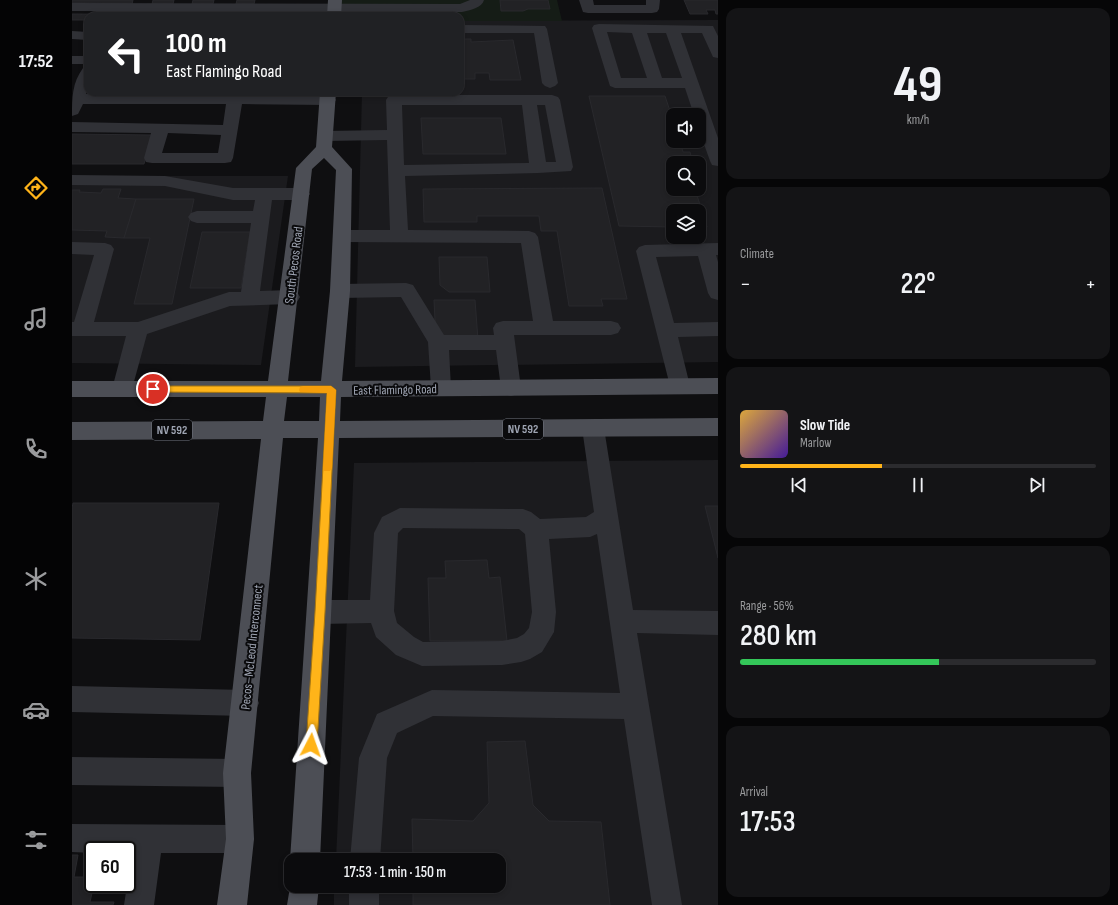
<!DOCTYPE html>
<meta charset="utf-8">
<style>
body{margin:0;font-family:"Sofia Sans Condensed",sans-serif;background:#141416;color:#f1f3f6;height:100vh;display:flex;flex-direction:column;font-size:15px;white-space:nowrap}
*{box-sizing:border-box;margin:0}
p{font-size:13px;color:#9a9b9d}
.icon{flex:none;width:22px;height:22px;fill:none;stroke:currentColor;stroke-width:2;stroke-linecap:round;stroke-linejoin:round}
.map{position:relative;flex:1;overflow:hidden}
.details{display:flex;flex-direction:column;gap:8px;padding:8px;background:#060607;width:400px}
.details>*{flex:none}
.banner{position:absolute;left:12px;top:12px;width:380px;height:84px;border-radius:12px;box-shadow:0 2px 6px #0003,0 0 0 1px #2b2b2e;background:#202124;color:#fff;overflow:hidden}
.tools{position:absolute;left:594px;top:108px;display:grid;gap:8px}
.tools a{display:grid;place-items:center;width:40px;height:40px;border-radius:8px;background:#0b0b0d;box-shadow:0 2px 6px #0003,0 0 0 1px #2b2b2e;font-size:20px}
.speed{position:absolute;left:12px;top:841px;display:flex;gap:8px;font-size:20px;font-weight:700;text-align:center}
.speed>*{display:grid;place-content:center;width:52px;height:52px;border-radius:50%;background:#0b0b0d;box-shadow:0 2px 6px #0003,0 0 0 1px #2b2b2e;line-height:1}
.speed .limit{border:2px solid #111;border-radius:6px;background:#fff;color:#111}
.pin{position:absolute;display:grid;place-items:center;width:34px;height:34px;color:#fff;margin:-17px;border:2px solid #fff;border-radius:50%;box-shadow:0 1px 4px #0007}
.me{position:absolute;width:44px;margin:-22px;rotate:4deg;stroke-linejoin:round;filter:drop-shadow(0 0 3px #0008)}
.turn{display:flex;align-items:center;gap:14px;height:84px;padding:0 16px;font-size:18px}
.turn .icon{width:52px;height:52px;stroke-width:2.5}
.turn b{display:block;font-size:28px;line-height:34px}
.big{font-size:30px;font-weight:600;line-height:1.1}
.details .tile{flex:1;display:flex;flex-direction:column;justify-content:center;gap:6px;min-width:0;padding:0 14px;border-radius:12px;background:#141416}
.details .dial{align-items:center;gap:0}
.dial b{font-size:52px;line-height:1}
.song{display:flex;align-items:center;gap:12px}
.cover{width:48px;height:48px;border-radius:6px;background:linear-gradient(135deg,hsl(40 70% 55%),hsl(260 70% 35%))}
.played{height:4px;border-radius:2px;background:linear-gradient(90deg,#ffb419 40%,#2b2b2e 40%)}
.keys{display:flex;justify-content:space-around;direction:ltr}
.heat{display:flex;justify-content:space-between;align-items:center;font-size:22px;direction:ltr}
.charge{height:6px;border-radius:3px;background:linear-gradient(90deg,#34c759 56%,#2b2b2e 0)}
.trip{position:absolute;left:212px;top:853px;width:222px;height:40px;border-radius:12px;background:#0b0b0d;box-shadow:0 2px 6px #0003,0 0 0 1px #2b2b2e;font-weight:600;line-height:40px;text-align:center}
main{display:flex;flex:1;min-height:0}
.tab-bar{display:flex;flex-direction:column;width:72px;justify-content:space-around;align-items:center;background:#040405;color:#9a9b9d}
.tab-bar .icon{width:28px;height:28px}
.tab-bar .selected{color:#ffb419}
.tab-bar b{font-size:18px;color:#f1f3f6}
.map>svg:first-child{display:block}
</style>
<main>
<nav class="tab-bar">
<b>17:52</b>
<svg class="icon selected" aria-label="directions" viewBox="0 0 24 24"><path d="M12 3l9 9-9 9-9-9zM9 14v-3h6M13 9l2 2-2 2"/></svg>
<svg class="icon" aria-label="music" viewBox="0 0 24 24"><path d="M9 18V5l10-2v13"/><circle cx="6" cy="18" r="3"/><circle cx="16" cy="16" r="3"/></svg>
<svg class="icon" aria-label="phone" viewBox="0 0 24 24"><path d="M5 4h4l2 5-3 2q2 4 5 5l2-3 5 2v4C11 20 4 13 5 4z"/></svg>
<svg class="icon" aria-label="climate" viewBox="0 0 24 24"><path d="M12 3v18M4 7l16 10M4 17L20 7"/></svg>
<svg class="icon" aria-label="car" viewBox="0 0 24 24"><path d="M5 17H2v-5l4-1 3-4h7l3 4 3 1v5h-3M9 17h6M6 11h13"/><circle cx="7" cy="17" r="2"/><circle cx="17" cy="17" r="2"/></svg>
<svg class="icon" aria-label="filters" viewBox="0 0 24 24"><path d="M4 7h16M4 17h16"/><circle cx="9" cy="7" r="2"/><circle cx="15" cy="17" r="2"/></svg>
</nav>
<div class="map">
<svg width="646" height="905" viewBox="0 0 646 905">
<rect width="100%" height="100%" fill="#0f0f11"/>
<g fill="#1b1b1e" fill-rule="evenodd">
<path d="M646 20V362L283 367 290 92H388V21ZM601 115H627V141H601ZM601 163H627V189H601ZM601 211H627V237H601Z"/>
<path d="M0 176H216L189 365 0 363Z"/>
<path d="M646 460V905H262V886H427V860H264L282 463Z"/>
</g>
<path fill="#151c16" d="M263 0H485L490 21H388V16H262Z"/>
<g fill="#222225" stroke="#29292d">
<path d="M0 0H61L60 4 0 3Z"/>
<path d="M81 0H102L101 4H80Z"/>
<path d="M121 0H142L141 4H120Z"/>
<path d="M165 0H183L182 4H164Z"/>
<path d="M428 0H476L478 9H456L451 11H429Z"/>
<path d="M612 0H646V14H644L643 10H634L636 14H618Z"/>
<path d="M0 14 161 15 16 16V20H0Z"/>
<path d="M388 39H399V42L441 40 449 80H418L417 73H403V79H388Z"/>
<path d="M517 96H593L601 120V141H608L611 152H618L620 160H614L615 163H601V189H623L635 227H627V211H601V227L547 226Z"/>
<path d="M349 118H429L434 154H351Z"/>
<path d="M0 134 80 135 72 164H0Z"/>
<path d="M530 188 555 299H529L531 306H497L485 231H469L467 216H405V222H352L351 189Z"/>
<path d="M31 189H49L46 198 64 199 52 238 33 237 35 231 0 230V190H8L7 192 29 193Z"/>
<path d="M64 199H122L100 304H62L78 238H52Z"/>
<path d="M130 232H178L169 288H118Z"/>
<path d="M367 257H415L418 292H377L368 285Z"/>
<path d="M362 300H403L406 340H364Z"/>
<path d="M1 503H147L128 640 0 638V508Z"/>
<path d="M633 506H646V558Z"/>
<path d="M415 560 417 578 428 577 435 641H358L356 578H374L373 561Z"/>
<path d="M453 741 461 805 477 821 529 822 538 905H341V886H427V860H341L340 819 401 821 417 803 415 742Z"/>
<path d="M0 855H6L2 877H21L22 884 18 902H42L41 905H0Z"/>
</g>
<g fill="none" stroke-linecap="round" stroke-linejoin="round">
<g fill="#303136" fill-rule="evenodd">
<path d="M398 0H412C410 8 398 10 390 12L0 11V3L388 4Z"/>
<path d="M507 0H521L522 5H574V0H588L587 9 585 12 580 13H516L511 12Z"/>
<path d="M527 24 641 26 646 36V58L641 57 630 33H609L646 138V166L640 165 638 161 627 130V115H622L613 88H543L538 86 520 28 522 25ZM535 32 560 33 575 78H549ZM575 33H594L610 78H590Z"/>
<path d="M388 25 473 26 475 29 486 83 483 86 478 88 473 86 470 83 462 33H388Z"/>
<path d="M0 31 16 32V40L0 39Z"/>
<rect x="0" y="56" width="16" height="8"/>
<path d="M16 66V90L14 94H157V92H173L172 94 256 95 262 97 264 100 262 103 256 105 170 104 161 158 159 162 153 163H80L74 162 72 158 79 133 0 132V122L151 125 154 104H11L6 114 0 116C0 98 0 83 11 68ZM96 133 149 135 146 153H90Z"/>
<path d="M322 95H480L486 97 488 100 501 167 499 171 466 173 333 176 336 230 457 231 463 233 466 237 481 321H539L546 323 549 328 546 333 539 335H442L449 388 446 394 439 396 432 394 429 388 424 350H377L379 388 376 394 369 396 362 394 359 388 356 342 329 297 268 298 261 296 258 291 261 286 268 284 334 283 341 285 372 335H422L421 328 424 323 431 321H461L449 243 270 242 264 240 261 236 264 232 270 230H318L315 140 253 141 247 139 245 136 247 133 253 131 315 130 314 100 316 97ZM330 105H450L457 163 332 165ZM465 105H473L484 162H474Z"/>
<path d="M0 175 93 176 161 188H229L235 190 238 194 235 198 229 200H200L188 291 218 290 225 292 228 297 225 302 218 304 158 306 75 334 60 389 57 395 50 397 43 395 40 389 54 336H0V322H2L22 255 0 254V242L33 243 39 245 42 249 22 322H66L157 292H169L179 223H125L119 221 116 217 119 213 125 211H181L183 200H161L93 186 0 185Z"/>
<path d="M646 243V255H644L646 262V300L639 298 636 293 626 256 584 257 602 323 646 322V336L606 337 618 386 615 392 608 394 601 392 598 386 564 251 567 247 573 245Z"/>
<path d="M521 419 529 422 532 428 561 610 646 611V635L565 633 610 905H580L552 719 361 716 325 733 315 758 308 860H278L287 758 305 714 360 690 548 693 525 534 518 537 477 539 484 612 482 632 470 652 458 659 449 662 430 665 350 666 324 655 304 637 299 623 248 624 239 620 236 612 239 604 248 600H298L302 533 310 517 328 508 451 509 459 512 468 519 514 517 522 512 510 428 513 422ZM331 528 447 529 453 534 460 612 457 628 452 634 445 638 430 641 351 642 342 637 325 623 322 611 326 533Z"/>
<path d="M0 686 174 690 183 694 187 703 183 712 174 716 0 712Z"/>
<path d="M0 757 165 759 175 763 179 773 175 783 165 787 0 785Z"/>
<path d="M0 824 168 825 178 829 182 839 178 849 168 853H89L82 905H52L60 853H55V850H21V853L0 852Z"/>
<rect x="277" y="886" width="30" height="19"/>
</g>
<g fill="#4c4e55" fill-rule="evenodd">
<path d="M256 0H270L269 16H255Z"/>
<path d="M248 92H264L260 147 280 169 278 291 270 381 646 378V394L269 397 268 421 646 418V436L267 438 248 860H219V862L218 860 246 438H211L179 773 182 839 175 905H145L154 839 151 773 189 439 0 440V422L191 421 194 397H0V381H196L224 168 244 147ZM252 158 264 170 258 291 249 381H216L240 169ZM215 397H248L247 421H212Z"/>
<path d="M219 881V886H247L245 905H215Z"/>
</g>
</g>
<path fill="#ffb419" stroke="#a67510" d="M81 386H259L264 390 253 612 245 745 243 749 239 751 235 749 234 745 243 612 255 393 81 392 76 389Z"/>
<path fill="#f59e0b" d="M231 386H259L264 390 260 468 258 471H252L251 468 255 393 228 392 227 390 228 387Z"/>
<g text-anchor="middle" stroke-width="4" stroke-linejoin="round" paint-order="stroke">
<g fill="#0a0a0c" stroke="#727681" stroke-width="1">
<rect x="431" y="419" width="40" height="20" rx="3"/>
<rect x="80" y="420" width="40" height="20" rx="3"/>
</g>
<g font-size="12" font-weight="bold" fill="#9fa5b3">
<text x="451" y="433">NV 592</text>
<text x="100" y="434">NV 592</text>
</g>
<g font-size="13" fill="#9fa5b3" stroke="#0a0a0c">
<text transform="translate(221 265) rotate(-83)" y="5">South Pecos Road</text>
<text transform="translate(323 389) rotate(-1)" y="5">East Flamingo Road</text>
<text transform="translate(179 647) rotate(-84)" y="5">Pecos–McLeod Interconnect</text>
</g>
</g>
</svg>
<div class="tools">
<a><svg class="icon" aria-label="sound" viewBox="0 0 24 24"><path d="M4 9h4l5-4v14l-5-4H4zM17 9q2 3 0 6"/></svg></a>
<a><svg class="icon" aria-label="search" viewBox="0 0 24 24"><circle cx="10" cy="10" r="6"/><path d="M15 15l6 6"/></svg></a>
<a><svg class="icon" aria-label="layers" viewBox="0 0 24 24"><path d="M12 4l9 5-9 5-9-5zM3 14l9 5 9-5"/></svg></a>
</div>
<div class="speed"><div class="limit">60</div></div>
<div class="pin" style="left:81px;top:389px;background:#d93025"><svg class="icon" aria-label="arrive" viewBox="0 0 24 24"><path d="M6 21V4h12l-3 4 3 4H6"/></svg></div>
<svg class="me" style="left:239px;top:745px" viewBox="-20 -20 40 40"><path d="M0-17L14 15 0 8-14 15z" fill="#ffb419" stroke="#fff" stroke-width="4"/></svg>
<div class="trip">17:53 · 1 min · 150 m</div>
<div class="banner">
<div class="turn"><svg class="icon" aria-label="left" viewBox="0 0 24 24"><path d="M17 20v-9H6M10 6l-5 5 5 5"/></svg><div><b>100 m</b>East Flamingo Road</div></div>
</div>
</div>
<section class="details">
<div class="tile dial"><b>49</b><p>km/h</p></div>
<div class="tile"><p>Climate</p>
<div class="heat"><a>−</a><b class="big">22°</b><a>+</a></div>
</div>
<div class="tile">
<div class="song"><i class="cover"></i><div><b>Slow Tide</b><p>Marlow</p></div></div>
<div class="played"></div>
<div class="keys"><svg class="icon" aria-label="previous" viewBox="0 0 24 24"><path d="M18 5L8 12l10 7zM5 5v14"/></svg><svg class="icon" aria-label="pause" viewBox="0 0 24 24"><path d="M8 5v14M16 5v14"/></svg><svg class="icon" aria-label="next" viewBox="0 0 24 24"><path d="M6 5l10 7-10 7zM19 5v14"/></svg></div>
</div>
<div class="tile"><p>Range · 56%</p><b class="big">280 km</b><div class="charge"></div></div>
<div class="tile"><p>Arrival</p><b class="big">17:53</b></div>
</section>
</main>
